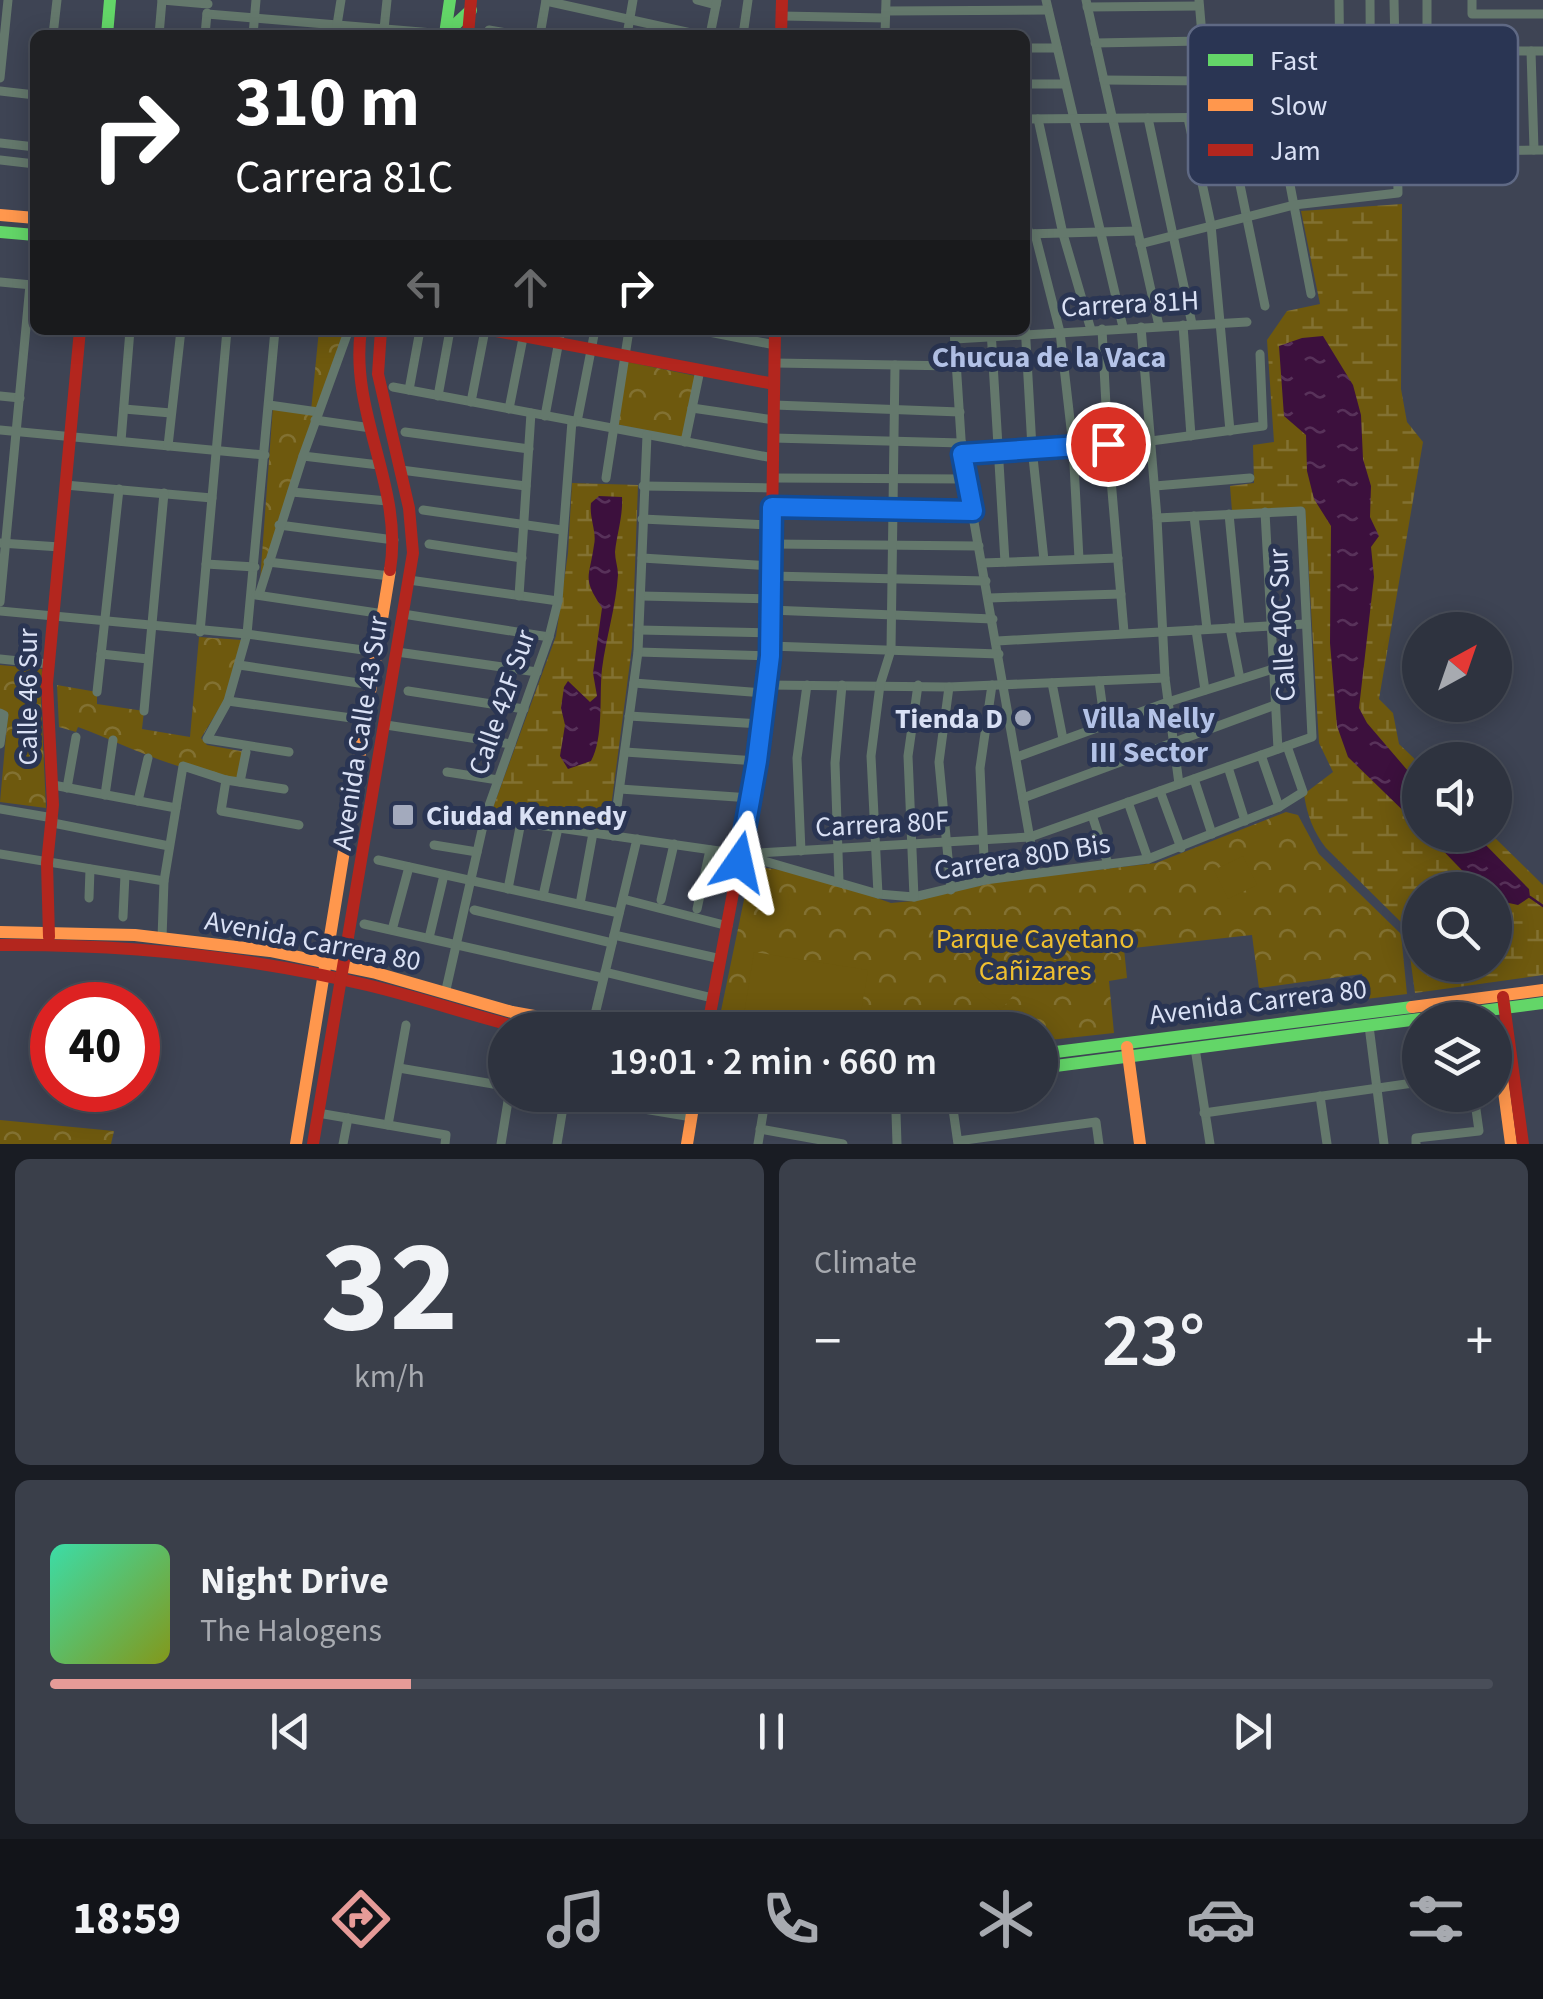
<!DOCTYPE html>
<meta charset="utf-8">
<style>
body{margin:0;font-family:"Source Sans 3",sans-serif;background:#3a3f4a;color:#f1f3f6;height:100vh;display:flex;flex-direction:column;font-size:38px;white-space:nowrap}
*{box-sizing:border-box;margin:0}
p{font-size:32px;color:#a7aab0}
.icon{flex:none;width:55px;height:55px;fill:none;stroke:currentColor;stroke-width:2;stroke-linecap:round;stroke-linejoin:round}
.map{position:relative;height:1144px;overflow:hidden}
.drawer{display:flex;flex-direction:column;gap:15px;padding:15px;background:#191c23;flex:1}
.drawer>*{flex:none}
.top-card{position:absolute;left:30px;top:30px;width:1000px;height:305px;border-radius:15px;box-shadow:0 5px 25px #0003,0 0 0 2px #494e59;background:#202124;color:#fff;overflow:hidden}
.needle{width:65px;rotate:40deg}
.fabs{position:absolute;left:1402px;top:612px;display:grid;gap:20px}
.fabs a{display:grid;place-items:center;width:110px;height:110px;border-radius:50%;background:#2e333f;box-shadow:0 5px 25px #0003,0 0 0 2px #494e59;font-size:50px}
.speed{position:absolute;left:30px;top:982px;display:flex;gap:20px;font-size:50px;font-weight:700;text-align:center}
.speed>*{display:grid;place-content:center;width:130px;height:130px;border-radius:50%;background:#2e333f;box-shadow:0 5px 25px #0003,0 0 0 2px #494e59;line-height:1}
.speed .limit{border:15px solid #d22;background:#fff;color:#111}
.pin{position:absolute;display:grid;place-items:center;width:85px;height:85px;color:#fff;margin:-42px;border:5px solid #fff;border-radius:50%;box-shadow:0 2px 10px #0007}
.me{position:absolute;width:110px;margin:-55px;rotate:11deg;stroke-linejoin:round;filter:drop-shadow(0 0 8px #0008)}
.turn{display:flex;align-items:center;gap:35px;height:210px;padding:0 40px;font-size:45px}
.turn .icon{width:130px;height:130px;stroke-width:2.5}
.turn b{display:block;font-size:70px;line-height:85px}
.lanes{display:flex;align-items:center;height:95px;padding:0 40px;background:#0003;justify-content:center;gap:50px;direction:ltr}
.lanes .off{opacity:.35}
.big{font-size:75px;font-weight:600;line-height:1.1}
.drawer .tile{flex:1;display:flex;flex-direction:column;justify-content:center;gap:15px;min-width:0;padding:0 35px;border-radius:15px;background:#3a3f4a}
.drawer .dial{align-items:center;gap:0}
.dial b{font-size:130px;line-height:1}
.song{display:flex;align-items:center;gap:30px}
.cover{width:120px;height:120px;border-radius:15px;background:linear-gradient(135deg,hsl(160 70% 55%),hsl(70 70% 35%))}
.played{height:10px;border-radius:5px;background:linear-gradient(90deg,#e69b98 25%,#494e59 25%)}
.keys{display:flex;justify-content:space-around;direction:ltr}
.heat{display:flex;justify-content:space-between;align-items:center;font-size:55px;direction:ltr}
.drawer .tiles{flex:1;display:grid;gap:15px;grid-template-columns:1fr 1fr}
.tile:last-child{grid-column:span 2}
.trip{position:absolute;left:488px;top:1012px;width:570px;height:100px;border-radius:50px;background:#2e333f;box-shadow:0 5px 25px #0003,0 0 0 2px #494e59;font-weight:600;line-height:100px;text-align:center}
.dock{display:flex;height:160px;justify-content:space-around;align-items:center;background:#121419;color:#a7aab0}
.dock .icon{width:70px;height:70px}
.dock .selected{color:#e69b98}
.dock b{font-size:45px;color:#f1f3f6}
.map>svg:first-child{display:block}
</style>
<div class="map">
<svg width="1543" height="1144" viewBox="0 0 1543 1144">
<defs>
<pattern id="wetland-marsh" width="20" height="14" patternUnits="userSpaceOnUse" patternTransform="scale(2.5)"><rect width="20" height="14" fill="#6e590e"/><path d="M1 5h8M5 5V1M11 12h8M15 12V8" fill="none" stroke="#827132"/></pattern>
<pattern id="park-crowns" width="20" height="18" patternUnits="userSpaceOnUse" patternTransform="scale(2.5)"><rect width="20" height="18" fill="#6e590e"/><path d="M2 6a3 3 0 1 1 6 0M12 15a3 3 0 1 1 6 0" fill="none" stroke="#827132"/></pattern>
<pattern id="water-ripples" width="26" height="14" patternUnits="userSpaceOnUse" patternTransform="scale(2.5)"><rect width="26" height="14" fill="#3c103d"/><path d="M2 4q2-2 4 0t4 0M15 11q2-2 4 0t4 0" fill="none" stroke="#58325a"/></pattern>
</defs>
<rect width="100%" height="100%" fill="#3e4454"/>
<g fill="url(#wetland-marsh)" fill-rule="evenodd">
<path d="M1402 204 1401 389 1407 422 1423 442 1379 699 1393 713 1399 744 1420 764V835H1492L1543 885V975L1415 993 1406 927 1326 848C1313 831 1307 815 1304 794L1333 772 1319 743 1305 508 1232 511 1230 486 1254 483 1253 445 1274 442 1267 340 1287 311 1320 304 1301 211ZM1420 890H1495V965H1420Z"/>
<path d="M572 483 638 485 632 647 608 830 491 813 556 636 568 553Z"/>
</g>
<g fill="url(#park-crowns)">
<path d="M319 330H346L259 595 273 406 311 411Z"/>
<path d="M628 362 696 376 683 438 615 424Z"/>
<path d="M199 637 242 640 225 699 201 738 207 745 246 752 241 778C190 778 126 745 78 727L76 732 59 727 57 685 97 692V704L144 711 142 729 190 737Z"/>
<path d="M0 665 42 669 41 701 46 808 0 802 8 713 0 709Z"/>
<path d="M1286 812 1298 815 1319 854 1401 934 1407 994 1366 999 1362 974 1259 988 1252 935 1124 949 1127 978 1109 981 1114 1033 1040 1041V1030H717L751 866 805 873 891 903 913 901 1000 881 1156 863Z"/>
<path d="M0 1120 114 1131 111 1144H0Z"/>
</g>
<g fill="#6e590e">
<path d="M1243 856 1257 885 1228 899 1214 870Z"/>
<path d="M754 952 868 970 858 1030H763L742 1027Z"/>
<path d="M1007 962 1027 979 1001 1010 980 992Z"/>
</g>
<g fill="url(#water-ripples)">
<path d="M1323 336 1353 385 1361 415 1363 459 1371 486 1370 517 1379 536 1371 547 1374 577 1359 708 1367 723 1420 785V827L1348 757 1337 726 1330 643 1331 526 1314 499 1307 471 1306 435 1284 416 1279 346 1302 338Z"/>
<path d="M599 496 622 497C623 517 617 533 615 552 615 560 618 567 618 575 616 606 606 638 602 669 599 695 604 738 591 761L568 769 560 756 565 725 561 708 564 687 568 681 590 702 597 696 593 673 602 608C582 577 589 580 594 545 597 532 589 518 591 503Z"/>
<path d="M1428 835H1476L1529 889 1530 897 1518 905 1495 900V890H1481Z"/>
</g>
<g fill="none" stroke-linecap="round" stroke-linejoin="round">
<path stroke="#3c103d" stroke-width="2.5" d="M1530 897 1543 906"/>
<g stroke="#64786c" stroke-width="9">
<path d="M162 0 208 4"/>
<path d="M697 0 716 5"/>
<path d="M1046 0 1123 327"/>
<path d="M1086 0 1159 326"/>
<path d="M1199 0 1209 117"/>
<path d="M1339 0 1341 152"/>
<path d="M1370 0 1371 152"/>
<path d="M1427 0V31"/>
<path d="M1472 0V14H1543"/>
<path d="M546 1 700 35"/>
<path d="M1087 7 1199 6"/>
<path d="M886 11 1048 10"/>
<path d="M207 14 445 34"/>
<path d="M782 16 885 18"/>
<path d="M337 25 341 0"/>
<path d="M384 29 387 0"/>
<path d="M489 30 518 35"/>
<path d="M53 35 57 0"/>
<path d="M159 35 162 0"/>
<path d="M205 35 207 13"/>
<path d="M253 35 256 0"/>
<path d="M540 35 546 0"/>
<path d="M627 35 633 0"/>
<path d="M710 35 717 0"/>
<path d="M743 35 748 0"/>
<path d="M885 35 886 0"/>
<path d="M1095 43 1202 41"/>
<path d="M1025 48H1057"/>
<path d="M1340 50 1543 51"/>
<path d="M1429 51 1430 151"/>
<path d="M1465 51 1467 151"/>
<path d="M1497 51 1499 151"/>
<path d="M1531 51 1534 150"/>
<path d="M0 78 8 0"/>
<path d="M1104 80 1206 81"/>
<path d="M1025 84H1065"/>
<path d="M0 91 35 95"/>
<path d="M1226 117 1265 306"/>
<path d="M1277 117 1311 294"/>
<path d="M1148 118 1192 324"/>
<path d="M1188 118 1211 225 1230 431"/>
<path d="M1025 119 1340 116"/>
<path d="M1038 119 1063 234 1091 330"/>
<path d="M0 143 35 147"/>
<path d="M1284 152 1543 150"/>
<path d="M0 160 35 164"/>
<path d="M1025 217 1029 234"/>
<path d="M1025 234 1137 231"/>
<path d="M1035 234 1060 332 1073 446 1079 559"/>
<path d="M1140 244 1294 205 1398 193 1394 0"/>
<path d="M0 282 32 285"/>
<path d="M1025 324 1032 448 1044 560"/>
<path d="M1183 325 1191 436"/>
<path d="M1141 327 1157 518 1165 678 1179 784"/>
<path d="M1102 329 1108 444 1124 632"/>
<path d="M275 330 247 634 228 701 207 739 289 752"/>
<path d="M699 330 775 345"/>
<path d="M938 330H954"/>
<path d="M954 330 962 454 1036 873"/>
<path d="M991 330 1005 562"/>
<path d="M955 339 1247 322"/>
<path d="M775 363 957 366"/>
<path d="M393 387 773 458"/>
<path d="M409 390 420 330"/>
<path d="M0 396 20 398"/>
<path d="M438 396 450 330"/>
<path d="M471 402 485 330"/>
<path d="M269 405 318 412"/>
<path d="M774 405 960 412"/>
<path d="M692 408 774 420"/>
<path d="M124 409 171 413"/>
<path d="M509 409 524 333"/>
<path d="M545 416 561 330"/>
<path d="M315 420 371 428"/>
<path d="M577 422 595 330"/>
<path d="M0 430 265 455"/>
<path d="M405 432 529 449"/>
<path d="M773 438 962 443"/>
<path d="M121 441 130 330"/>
<path d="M685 442 700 370"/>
<path d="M168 446 181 330"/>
<path d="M962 454 1151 441 1263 426 1260 354"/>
<path d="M303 456 379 465"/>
<path d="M401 470 526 486"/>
<path d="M606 478 629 330"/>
<path d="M773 478 967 479"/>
<path d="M65 485 212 498"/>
<path d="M643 486 773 488"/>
<path d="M1155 486 1250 478"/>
<path d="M292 492 387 501"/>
<path d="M772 507 973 511"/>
<path d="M423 510 562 530"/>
<path d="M1265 512 1278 749"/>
<path d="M1229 514 1240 628"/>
<path d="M1194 516 1207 629"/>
<path d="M642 519 772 525"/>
<path d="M279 525 394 540"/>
<path d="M0 543 60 547"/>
<path d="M429 544 522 558"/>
<path d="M772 544 979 546"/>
<path d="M642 558 771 566"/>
<path d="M268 562 390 576"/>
<path d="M982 563 1118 558"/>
<path d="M206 564 255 567"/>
<path d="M771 576 986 581"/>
<path d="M409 580 558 601"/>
<path d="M256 595 384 614"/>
<path d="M259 595 303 456 348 332"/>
<path d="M519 596 531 413"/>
<path d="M641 596 771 599"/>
<path d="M989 598 1121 594"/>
<path d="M0 602 30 285"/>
<path d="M770 610 993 619"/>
<path d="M0 611 247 634 378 652"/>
<path d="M403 614 549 637"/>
<path d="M1230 628 1240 679"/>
<path d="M639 630 770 633"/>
<path d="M1196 630 1205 690"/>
<path d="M200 632 227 330"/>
<path d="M997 641 1306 624"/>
<path d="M770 646 999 654"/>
<path d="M397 652 537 672"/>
<path d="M638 652 770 656"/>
<path d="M101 654 148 659"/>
<path d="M0 659 49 664"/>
<path d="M239 665 372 685"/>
<path d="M1099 681 1105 725"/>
<path d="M634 683 765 693"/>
<path d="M1052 683 1063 739"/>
<path d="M766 685 949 687 1165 678"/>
<path d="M949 687 939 762 951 890"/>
<path d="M408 691 524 709"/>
<path d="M97 692 119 489"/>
<path d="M228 701 366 720"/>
<path d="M144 711 164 493"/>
<path d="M0 713 4 715 0 744"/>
<path d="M629 716 761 724"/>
<path d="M386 725 511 744"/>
<path d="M625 752 757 761"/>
<path d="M1261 755 1279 807"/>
<path d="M1017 757 1168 702 1273 669"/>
<path d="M1228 767 1245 821"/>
<path d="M447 772 498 780"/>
<path d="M1194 779 1212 834"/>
<path d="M226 780 221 811 299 825"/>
<path d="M240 782 246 752"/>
<path d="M53 785 176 808"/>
<path d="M67 788 76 737"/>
<path d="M620 789 751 798"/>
<path d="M1160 791 1181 848"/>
<path d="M105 795 113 740"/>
<path d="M1023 798 1275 705"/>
<path d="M138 801 148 758"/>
<path d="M1128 802 1148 859"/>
<path d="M0 809 53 818"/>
<path d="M440 811 740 854 1030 837 1312 737 1301 511 1157 518"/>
<path d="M1092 815 1108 864"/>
<path d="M53 823 169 846"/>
<path d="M613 836 638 652 647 435"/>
<path d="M434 845 477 852"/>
<path d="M801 851 797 758 807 685"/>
<path d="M0 854 164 881"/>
<path d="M743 855 878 894 914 897 985 880 1148 859 1279 807 1303 792 1287 746"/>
<path d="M378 860 619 913"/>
<path d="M985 880 980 768 992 685"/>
<path d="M839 882 835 763 842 685"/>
<path d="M508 889 521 822"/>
<path d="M878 894 871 756 880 685 891 650 895 365"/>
<path d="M543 896 558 828"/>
<path d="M914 897 908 756 918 685"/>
<path d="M89 898 90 869"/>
<path d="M623 899 728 926"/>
<path d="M661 900 674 844"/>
<path d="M580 904 593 833"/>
<path d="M697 909 710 850"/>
<path d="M474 910 612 943"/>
<path d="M123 917 125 875"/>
<path d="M364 924 603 978"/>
<path d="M392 930 409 867"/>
<path d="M614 935 721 959"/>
<path d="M162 938 164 881 183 766 226 780 284 789"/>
<path d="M429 938 444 875"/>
<path d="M605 972 713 998"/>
<path d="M445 994 485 817 549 637 558 601 572 421"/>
<path d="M1369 1026 1384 1144"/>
<path d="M592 1027 637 839"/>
<path d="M1195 1048 1210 1144"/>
<path d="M399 1068 505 1086"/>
<path d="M560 1095 692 1117"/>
<path d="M951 1095 958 1144"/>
<path d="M1320 1096 1327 1144"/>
<path d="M318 1113 446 1135 445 1144"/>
<path d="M896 1113 897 1144"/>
<path d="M1204 1113 1420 1082"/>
<path d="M388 1125 406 1025"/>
<path d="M760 1129 843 1144"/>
<path d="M958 1141 1096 1122 1099 1144"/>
<path d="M343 1144 348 1118"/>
<path d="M501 1144 509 1095"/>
<path d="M557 1144 565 1095"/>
<path d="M758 1144 766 1095"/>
<path d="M1416 1144V1138L1479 1131 1474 1095"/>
</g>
<g stroke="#63d668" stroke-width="12">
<path d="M445 34 471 10"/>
<path d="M445 34 450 0"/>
<path d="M107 35 110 0"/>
<path d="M0 232 35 235"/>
<path d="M1040 1054 1412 1007"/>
<path d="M1040 1068 1543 1003"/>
</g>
<g stroke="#ff974d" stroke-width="12">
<path d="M0 215 35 218"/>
<path d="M0 932 135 935 270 951 376 973 512 1012 612 1030"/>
<path d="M1412 1007 1543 990"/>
<path d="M1495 1024 1511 1144"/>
<path d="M1127 1047 1140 1144"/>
<path d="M296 1144 390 570"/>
<path d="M687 1144 695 1095"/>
</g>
<g stroke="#b3261e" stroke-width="12">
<path d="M468 35 471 0"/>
<path d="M781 35 782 0"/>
<path d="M361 330C349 413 404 488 390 570"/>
<path d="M491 330 774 384"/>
<path d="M49 937 47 863 53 805 47 684 80 330"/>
<path d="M0 945C124 944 246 956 367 985 422 998 475 1017 530 1030"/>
<path d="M1503 997 1523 1144"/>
<path d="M707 1030 751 798 770 656 775 330"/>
<path d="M313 1144 413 553 409 508 378 374 381 330"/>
</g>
</g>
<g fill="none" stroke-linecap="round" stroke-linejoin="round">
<defs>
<path id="route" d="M739 862 757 761 770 656 772 507 973 511 962 454 1108 444"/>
</defs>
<use href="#route" stroke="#114b97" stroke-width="25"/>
<use href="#route" stroke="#1a73e8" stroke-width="18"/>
</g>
<g fill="#a3aabd" stroke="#2a3553" stroke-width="4">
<circle cx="1023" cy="718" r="10"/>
<rect x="391" y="803" width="24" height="24" rx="5"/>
</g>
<g text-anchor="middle" stroke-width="10" stroke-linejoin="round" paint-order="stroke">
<g font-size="28" fill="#dae1f5" stroke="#2a3553">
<text transform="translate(1130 303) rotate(-3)" y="10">Carrera 81H</text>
<text transform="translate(1281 625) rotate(-93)" y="10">Calle 40C Sur</text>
<text transform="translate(27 697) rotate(-90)" y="10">Calle 46 Sur</text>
<text transform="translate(501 702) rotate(-71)" y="10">Calle 42F Sur</text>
<text transform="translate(359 733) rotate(-81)" y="10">Avenida Calle 43 Sur</text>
<text transform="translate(882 823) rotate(-3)" y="10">Carrera 80F</text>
<text transform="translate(1022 856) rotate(-9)" y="10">Carrera 80D Bis</text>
<text transform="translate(313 940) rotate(11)" y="10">Avenida Carrera 80</text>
<text transform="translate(1258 1001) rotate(-7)" y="10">Avenida Carrera 80</text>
</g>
<g font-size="28" font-weight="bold" fill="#dae1f5" stroke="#2a3553" text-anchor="end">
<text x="1003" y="728">Tienda D</text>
<text x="426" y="825" text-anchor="start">Ciudad Kennedy</text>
</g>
<g font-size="28" fill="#efbf30" stroke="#2a3553">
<text x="1035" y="948">Parque Cayetano<tspan x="1035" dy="32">Cañizares</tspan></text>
</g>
<g font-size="30" font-weight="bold" fill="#b3c2e7" stroke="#2a3553">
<text x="1049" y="367">Chucua de la Vaca</text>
<text x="1149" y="728">Villa Nelly<tspan x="1149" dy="34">III Sector</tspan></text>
</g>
</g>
<rect x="1188" y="25" width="330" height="160" rx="15" fill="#2a3553" stroke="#5f6984" stroke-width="2.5"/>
<rect x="1208" y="54" width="45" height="12" fill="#63d668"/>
<rect x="1208" y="99" width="45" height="12" fill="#ff974d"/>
<rect x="1208" y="144" width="45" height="12" fill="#b3261e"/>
<g font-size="28" fill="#dae1f5">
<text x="1270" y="70">Fast</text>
<text x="1270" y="115">Slow</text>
<text x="1270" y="160">Jam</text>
</g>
</svg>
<div class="fabs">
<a><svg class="needle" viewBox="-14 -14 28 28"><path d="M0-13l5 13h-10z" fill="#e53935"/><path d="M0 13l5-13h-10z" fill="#a7aab0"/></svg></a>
<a><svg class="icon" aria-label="sound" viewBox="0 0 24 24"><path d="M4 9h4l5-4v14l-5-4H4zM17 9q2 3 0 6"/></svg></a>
<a><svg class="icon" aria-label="search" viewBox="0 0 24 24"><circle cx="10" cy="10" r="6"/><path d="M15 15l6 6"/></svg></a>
<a><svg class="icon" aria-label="layers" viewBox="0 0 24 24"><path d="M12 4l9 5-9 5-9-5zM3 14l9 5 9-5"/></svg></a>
</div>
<div class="speed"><div class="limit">40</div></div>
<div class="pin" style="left:1108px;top:444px;background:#d93025"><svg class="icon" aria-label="arrive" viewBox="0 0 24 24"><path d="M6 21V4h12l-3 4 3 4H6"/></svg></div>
<svg class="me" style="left:739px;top:862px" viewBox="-20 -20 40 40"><path d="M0-17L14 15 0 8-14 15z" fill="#1a73e8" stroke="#fff" stroke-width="4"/></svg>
<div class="trip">19:01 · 2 min · 660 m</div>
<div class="top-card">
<div class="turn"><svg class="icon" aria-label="right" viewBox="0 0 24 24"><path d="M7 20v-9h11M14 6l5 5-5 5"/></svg><div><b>310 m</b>Carrera 81C</div></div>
<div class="lanes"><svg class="icon off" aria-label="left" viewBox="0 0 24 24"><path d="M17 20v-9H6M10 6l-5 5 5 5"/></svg><svg class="icon off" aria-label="ahead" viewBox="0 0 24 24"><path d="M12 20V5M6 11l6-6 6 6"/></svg><svg class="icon" aria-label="right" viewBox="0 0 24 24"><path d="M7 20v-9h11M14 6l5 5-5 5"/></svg></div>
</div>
</div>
<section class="drawer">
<div class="tiles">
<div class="tile dial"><b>32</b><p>km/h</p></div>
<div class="tile"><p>Climate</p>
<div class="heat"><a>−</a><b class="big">23°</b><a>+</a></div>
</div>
<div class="tile">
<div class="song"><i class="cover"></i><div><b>Night Drive</b><p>The Halogens</p></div></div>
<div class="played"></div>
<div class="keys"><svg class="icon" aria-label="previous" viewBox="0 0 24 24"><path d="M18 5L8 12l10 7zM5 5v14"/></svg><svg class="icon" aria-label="pause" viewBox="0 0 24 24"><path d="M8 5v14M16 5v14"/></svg><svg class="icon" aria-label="next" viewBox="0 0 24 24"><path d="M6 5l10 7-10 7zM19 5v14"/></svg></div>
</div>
</div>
</section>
<nav class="dock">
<b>18:59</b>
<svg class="icon selected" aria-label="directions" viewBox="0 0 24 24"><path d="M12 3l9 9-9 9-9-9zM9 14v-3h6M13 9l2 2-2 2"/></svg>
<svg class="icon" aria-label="music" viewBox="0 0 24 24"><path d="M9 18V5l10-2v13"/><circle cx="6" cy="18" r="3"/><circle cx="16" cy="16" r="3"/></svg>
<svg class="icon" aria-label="phone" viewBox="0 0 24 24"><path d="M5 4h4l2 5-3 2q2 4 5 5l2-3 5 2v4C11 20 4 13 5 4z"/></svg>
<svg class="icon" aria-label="climate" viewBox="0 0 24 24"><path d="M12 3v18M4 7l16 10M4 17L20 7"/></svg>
<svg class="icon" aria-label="car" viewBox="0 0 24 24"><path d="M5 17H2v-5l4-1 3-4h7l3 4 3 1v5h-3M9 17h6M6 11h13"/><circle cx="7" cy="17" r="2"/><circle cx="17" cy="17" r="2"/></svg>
<svg class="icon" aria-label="filters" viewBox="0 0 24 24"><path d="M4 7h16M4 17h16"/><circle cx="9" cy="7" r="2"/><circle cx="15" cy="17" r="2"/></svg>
</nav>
